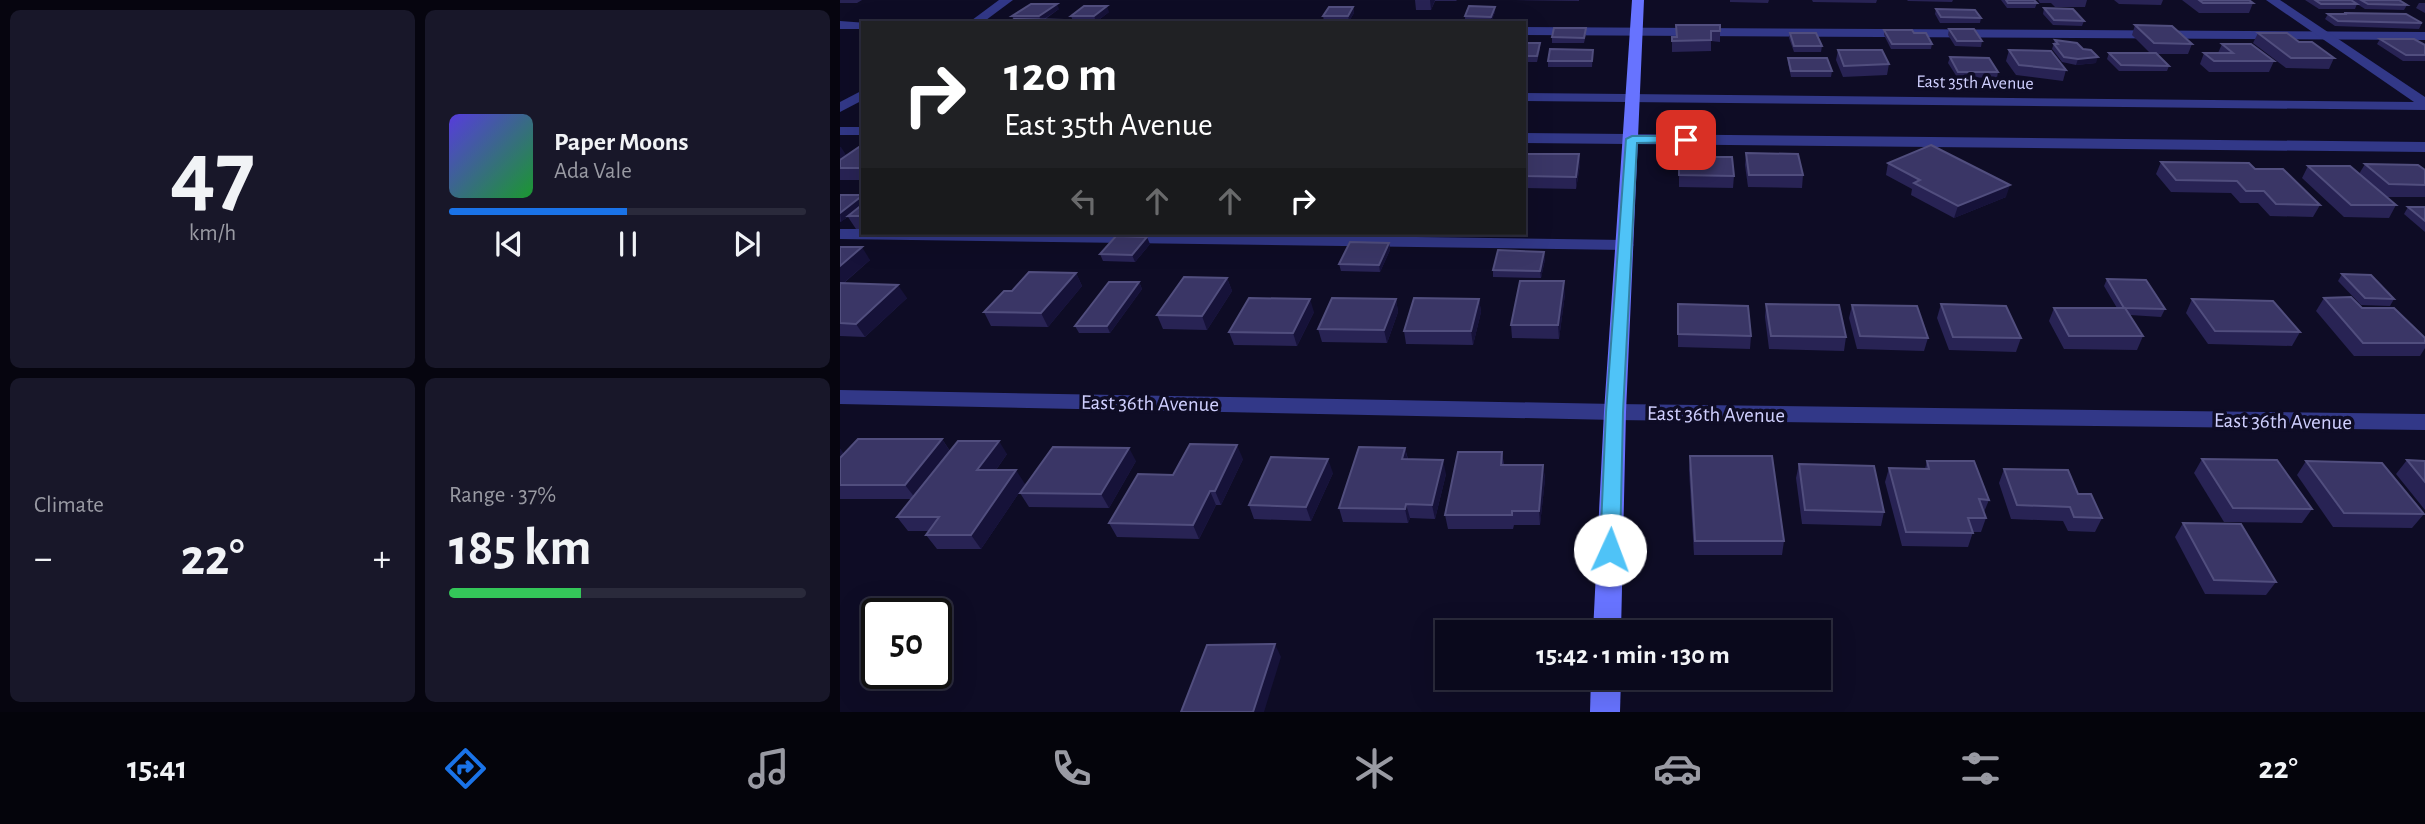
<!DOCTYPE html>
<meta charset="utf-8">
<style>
body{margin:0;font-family:"Alegreya Sans",sans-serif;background:#181729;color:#f1f3f6;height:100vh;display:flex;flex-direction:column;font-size:26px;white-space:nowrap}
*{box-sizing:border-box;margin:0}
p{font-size:23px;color:#999aa3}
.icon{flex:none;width:38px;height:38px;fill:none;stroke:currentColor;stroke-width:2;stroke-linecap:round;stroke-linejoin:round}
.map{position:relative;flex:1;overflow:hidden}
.details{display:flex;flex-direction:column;gap:10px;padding:10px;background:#06050f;width:840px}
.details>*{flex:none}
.banner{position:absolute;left:21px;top:21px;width:665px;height:214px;border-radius:0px;box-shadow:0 7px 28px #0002,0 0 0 2px #2a2a3b;background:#202124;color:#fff;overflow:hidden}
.speed{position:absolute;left:21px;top:598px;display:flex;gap:14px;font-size:35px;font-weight:700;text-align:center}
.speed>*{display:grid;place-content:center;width:91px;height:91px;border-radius:50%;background:#0a091c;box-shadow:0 7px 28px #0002,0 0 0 2px #2a2a3b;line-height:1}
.speed .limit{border:4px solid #111;border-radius:10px;background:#fff;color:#111}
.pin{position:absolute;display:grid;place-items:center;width:60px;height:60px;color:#fff;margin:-30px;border-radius:14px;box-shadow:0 4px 10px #0006}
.me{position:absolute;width:77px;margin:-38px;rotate:2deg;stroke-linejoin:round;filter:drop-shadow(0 0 5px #0008)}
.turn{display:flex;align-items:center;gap:24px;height:147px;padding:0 28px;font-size:32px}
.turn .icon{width:91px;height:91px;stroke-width:2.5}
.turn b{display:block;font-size:49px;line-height:60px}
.lanes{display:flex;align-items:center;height:66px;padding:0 28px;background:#0003;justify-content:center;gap:35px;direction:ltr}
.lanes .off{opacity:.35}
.big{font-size:52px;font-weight:600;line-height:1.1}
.details .card{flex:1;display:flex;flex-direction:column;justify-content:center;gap:10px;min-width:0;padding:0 24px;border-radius:10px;background:#181729}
.details .dial{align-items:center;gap:0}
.dial b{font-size:91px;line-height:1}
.song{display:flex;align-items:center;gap:21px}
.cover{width:84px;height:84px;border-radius:10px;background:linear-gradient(135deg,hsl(250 70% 55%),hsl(130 70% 35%))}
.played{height:7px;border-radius:4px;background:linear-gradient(90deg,#1a73e8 50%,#2a2a3b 50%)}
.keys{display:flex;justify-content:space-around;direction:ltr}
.heat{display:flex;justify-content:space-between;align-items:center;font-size:38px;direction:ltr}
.charge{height:10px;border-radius:5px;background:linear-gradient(90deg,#34c759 37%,#2a2a3b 0)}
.details .tiles{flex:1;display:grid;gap:10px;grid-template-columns:repeat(2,1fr)}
.trip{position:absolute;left:595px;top:620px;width:396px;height:70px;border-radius:0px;background:#0a091c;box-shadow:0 7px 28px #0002,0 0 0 2px #2a2a3b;font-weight:600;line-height:70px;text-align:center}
.dock{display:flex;height:112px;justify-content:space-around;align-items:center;background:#04040b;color:#999aa3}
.dock .icon{width:49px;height:49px}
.dock .selected{color:#1a73e8}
.dock b{font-size:32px;color:#f1f3f6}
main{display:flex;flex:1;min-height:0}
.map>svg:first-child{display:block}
</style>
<main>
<section class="details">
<div class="tiles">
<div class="card dial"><b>47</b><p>km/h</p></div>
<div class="card">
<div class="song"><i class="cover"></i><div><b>Paper Moons</b><p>Ada Vale</p></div></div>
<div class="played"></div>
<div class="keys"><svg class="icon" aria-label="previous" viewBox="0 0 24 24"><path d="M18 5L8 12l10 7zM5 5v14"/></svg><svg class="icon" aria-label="pause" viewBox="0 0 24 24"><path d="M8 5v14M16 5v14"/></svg><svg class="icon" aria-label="next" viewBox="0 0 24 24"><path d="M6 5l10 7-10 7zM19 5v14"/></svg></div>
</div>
<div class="card"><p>Climate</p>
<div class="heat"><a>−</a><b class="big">22°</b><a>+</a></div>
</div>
<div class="card"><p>Range · 37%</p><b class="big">185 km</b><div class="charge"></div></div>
</div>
</section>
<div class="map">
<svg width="1585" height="712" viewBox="0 0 1585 712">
<rect width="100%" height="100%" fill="#0e0c25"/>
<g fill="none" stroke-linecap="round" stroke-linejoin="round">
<g fill="#323888" fill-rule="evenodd">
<path d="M0 21 27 23H23V29H0Z"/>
<path d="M684 27 1585 32V40L684 35Z"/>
<path d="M0 229H23V233H292L785 240 794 245 785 250 0 239Z"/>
</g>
<g fill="#323888" fill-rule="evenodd">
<path d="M159 0H173L142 23H128Z"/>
<path d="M1426 0H1440L1585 97V110L684 101V93L1574 102Z"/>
<path d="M23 90V100L0 112V102Z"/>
<rect x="0" y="127" width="23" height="8"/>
<path d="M684 133 1585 142V152L684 143Z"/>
<path d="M0 390 775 404 1585 414V430L775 420 0 404Z"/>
</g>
<g fill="#6773ff" fill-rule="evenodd">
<path d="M792 0H804L786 412 781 632H753L764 412Z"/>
<path d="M751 677H781L780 712H750Z"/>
</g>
</g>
<g fill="#282354">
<path d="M0 0H22L17 3H0Z"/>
<path d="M575 0H617L616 1H595L591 10H576Z"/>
<path d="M675 0H739V1Z"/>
<path d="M890 0H929L928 3 890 2Z"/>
<path d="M972 0H1037L1036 3 973 2Z"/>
<path d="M1067 0H1113L1112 2 1068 1Z"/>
<path d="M1161 0H1194L1197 3 1195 8H1167Z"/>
<path d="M1198 0H1247L1245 7H1215L1211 3H1200Z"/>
<path d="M1274 0H1323L1321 5 1279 4Z"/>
<path d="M1342 0H1409L1413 3 1409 13H1359Z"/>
<path d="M1465 0H1559L1567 5 1564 10 1525 9 1517 4 1515 9H1479Z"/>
<path d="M1579 3H1585V13L1576 8Z"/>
<path d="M513 7 514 13 509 21H484L483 16Z"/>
<path d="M655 7V12L651 22H625V16Z"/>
<path d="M1204 8 1244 21 1242 26 1213 25 1203 14Z"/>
<path d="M219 9 204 20H222L224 23H169L174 20 172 16Z"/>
<path d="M1096 9 1141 18 1140 23H1100L1095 14Z"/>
<path d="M269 12 256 22 233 21 231 16Z"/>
<path d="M1504 13 1582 23 1579 29 1495 26 1485 19 1488 14H1503Z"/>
<path d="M836 25 880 31V42L871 41V51L832 52V37H836Z"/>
<path d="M1295 25 1352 44 1348 54H1316L1329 66 1327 71H1279L1267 59 1269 53H1310L1292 35Z"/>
<path d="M1109 29 1142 41 1141 47 1115 46 1108 35Z"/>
<path d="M1044 30 1074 33 1092 44 1091 49H1051L1044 35Z"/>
<path d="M950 33 982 46 981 52H954L949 38Z"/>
<path d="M1418 33 1459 42 1494 58 1489 69 1446 68 1413 43Z"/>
<path d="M746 34 744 43H712V37Z"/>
<path d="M1540 39 1585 45V61H1563L1537 44Z"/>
<path d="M1215 40 1256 63 1236 65 1222 62 1212 49Z"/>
<path d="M684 43H700V49L697 62H684Z"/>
<path d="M1382 44 1434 61 1429 72H1369L1360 64 1364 53H1378Z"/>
<path d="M753 50 752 67H708V61Z"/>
<path d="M998 50 1049 64 1047 75 1003 77 996 60Z"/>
<path d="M1169 50 1226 70 1223 81 1176 75 1166 61Z"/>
<path d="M1110 57 1158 72 1157 78 1117 77 1108 63Z"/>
<path d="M948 58 992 71 991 77H951L948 63Z"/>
<path d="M0 147 6 156 23 147V180H0Z"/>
<path d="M839 153 865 157 894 176 893 188 839 187Z"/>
<path d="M906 153 963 175 962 188 908 187 905 165Z"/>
<path d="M684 154H739L740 165 736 189 684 188Z"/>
<path d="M1321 162 1415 169 1480 205 1473 217 1430 216 1418 203H1400L1391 193 1331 192 1316 174Z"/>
<path d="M1048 163 1166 197 1114 218 1071 195 1072 189 1046 175Z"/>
<path d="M1525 164 1585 170V197H1546L1556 205 1549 218 1504 217 1462 178 1468 166 1519 174Z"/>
<path d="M0 195H23V229H16L8 217 0 222Z"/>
<path d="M1568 207H1585V232L1564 214Z"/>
<path d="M549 243 550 250 540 272 501 271 499 264Z"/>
<path d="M310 244 295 262 263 261 260 254Z"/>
<path d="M0 247 30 260 4 283 67 298 25 337 0 336Z"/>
<path d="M704 252 705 259 701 278 653 277V270Z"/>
<path d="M236 273 242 286 208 327 151 326 144 312 172 291Z"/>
<path d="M1502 274 1554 299 1550 306 1521 305 1498 281Z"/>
<path d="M387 278 392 291 367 330 323 329 317 315Z"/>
<path d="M1267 279 1325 309 1321 317 1290 315 1303 336 1297 350 1224 349 1209 321 1214 308H1277L1264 286Z"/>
<path d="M299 282 302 289 270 333H239L235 326Z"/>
<path d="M725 294 719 339 672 338 671 325Z"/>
<path d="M1484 298 1522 308 1585 338V348L1580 356H1514L1476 311Z"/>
<path d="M556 299 558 312 547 343 482 342 478 329Z"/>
<path d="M639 299 641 312 633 345 566 344 564 331Z"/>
<path d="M1352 299 1460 332 1452 346 1368 344 1346 313Z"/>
<path d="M838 304 911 336 910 349 838 347Z"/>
<path d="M926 304 1006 337 1004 351 929 349 925 317Z"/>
<path d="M1101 304 1181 338 1176 352 1109 350 1097 318Z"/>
<path d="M1012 305 1088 338 1084 351 1017 349 1009 318Z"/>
<path d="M474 312 457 346 394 345 389 332Z"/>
<path d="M102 439 110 451 167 454 156 470 185 484 141 549H97L86 535 89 531H68L57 517 72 499H0V449L4 454Z"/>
<path d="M565 448 568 459 606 474 595 519 570 518 568 523 503 522 499 508Z"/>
<path d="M662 452 664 465H703L705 479 700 525H674L673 529H608L605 515Z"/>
<path d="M850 456 944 541 942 555H854L849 470Z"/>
<path d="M403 459 381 505H376L359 539 277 537 269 523 333 475Z"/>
<path d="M1362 459 1472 509 1462 523 1384 522 1354 473Z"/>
<path d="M1567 460 1585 461V510L1556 474Z"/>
<path d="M296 461 269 508 189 507 180 493Z"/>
<path d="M1087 461 1149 500 1144 512 1146 518 1141 532H1133L1128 547 1062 546 1045 482 1049 468 1085 469Z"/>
<path d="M1466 461 1584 514 1572 528 1493 527 1457 475Z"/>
<path d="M959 464 1044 512 1041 526 962 524 956 478Z"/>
<path d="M1164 469 1238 494 1262 518 1255 532 1228 531 1223 521 1171 519 1159 483Z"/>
<path d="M493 473 471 521 414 519 409 505Z"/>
<path d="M1343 523 1436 582 1426 595 1365 594 1335 537Z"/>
</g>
<g fill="#161239">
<path d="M590 0H595L591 10Z"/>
<path d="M217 4 219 9 201 21 199 16Z"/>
<path d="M267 6 269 12 256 22 254 16Z"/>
<path d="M513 7 514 13 509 21 508 16Z"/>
<path d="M655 7V12L651 22V17Z"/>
<path d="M1258 57 1256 63 1236 65 1238 59Z"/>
<path d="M0 147H1L8 158 0 164Z"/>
<path d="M739 154 740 165 736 189V177Z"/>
<path d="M1170 185 1166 197 1114 218 1118 206Z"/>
<path d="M23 195V205L1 222 0 213Z"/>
<path d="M307 237 310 244 295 262 292 255Z"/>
<path d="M549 243 550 250 540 272 539 265Z"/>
<path d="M22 247 30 260 0 286V266Z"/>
<path d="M704 252 705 259 701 278 700 271Z"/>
<path d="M236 273 242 286 208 327 201 313Z"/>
<path d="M387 278 392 291 367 330 362 316Z"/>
<path d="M724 281 725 294 719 339 718 325Z"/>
<path d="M299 282 302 289 270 333 267 326Z"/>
<path d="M58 285 67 298 25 337 16 324Z"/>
<path d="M470 299 474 312 457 346 453 333Z"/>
<path d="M556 299 558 312 547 343 544 330Z"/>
<path d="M639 299 641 312 633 345 631 331Z"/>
<path d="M102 439 111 453 76 499 65 485Z"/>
<path d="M159 441 167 454 146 484 137 470Z"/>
<path d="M397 445 403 459 381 505 375 491Z"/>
<path d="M289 448 296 461 269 508 261 494Z"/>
<path d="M565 448 568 462 562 459Z"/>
<path d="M0 449 6 456 0 462Z"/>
<path d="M488 459 493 473 471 521 466 507Z"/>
<path d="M603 460 606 474 595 519 592 505Z"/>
<path d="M703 465 705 479 700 525 699 511Z"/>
<path d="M176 470 185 484 141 549 131 535Z"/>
<path d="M370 491 376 505 359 539 353 525Z"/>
<path d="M566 504 570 518 568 523 565 509Z"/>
<path d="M435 644 441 657 424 712H413Z"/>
</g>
<g fill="#3a3666" stroke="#514e7e" stroke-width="2">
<path d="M1166 0H1194L1197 3H1168Z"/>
<path d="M1359 0H1409L1413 3H1363Z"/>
<path d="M1475 0H1511L1517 4H1481Z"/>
<path d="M1521 0H1559L1567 5 1528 4Z"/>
<path d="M191 4H217L199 16H172Z"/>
<path d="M244 6H267L254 16H231Z"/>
<path d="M629 6 655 7 651 17 625 16Z"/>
<path d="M489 7H513L508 16H483Z"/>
<path d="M1204 8 1233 9 1244 21 1214 20Z"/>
<path d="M1096 9 1135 10 1141 18 1101 17Z"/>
<path d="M1504 13 1566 14 1582 23 1498 21 1488 14H1507Z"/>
<path d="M174 19 222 20 218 23H169Z"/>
<path d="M836 25H880V31H871V40L832 41V37H837Z"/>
<path d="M1295 25 1332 26 1352 44 1314 43Z"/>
<path d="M714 28H746L744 38 712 37Z"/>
<path d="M1109 29H1134L1142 41H1117Z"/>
<path d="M1044 30H1072L1074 33H1086L1092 44H1052Z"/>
<path d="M950 33H976L982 46H954Z"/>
<path d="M1418 33H1447L1459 42H1472L1494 58H1451Z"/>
<path d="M1540 39H1574L1585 45V55H1566Z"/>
<path d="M1215 40 1237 43 1243 49 1251 50 1258 57 1238 59 1224 57 1214 44H1218Z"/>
<path d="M684 43H700L697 56H684Z"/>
<path d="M1382 44H1411L1434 61H1374L1364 53H1393Z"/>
<path d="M710 49 753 50 752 61H708Z"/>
<path d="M998 50H1042L1049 64 1004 66Z"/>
<path d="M1169 50 1211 51 1226 70 1179 65Z"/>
<path d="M1269 53H1316L1329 66 1281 65Z"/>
<path d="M1110 57 1149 58 1158 72H1118Z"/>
<path d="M948 58H987L992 71H951Z"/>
<path d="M1091 145 1170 185 1118 206 1074 183 1080 180 1048 163Z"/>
<path d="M19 147H23V168H0V160Z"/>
<path d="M839 153 865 154V157H892L894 176 839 175Z"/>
<path d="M906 153 958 154 963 175H909Z"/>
<path d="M684 154H739L736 177 684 176Z"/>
<path d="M1321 162 1409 163 1415 169H1443L1480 205 1436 204 1424 191H1406L1397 181 1336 180Z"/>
<path d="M1525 164 1578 165 1585 170V185L1549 184Z"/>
<path d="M1468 166H1510L1556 205H1511Z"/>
<path d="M0 195H23L0 213Z"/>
<path d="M23 204V216H8Z"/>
<path d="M1568 207H1585V221Z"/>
<path d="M276 236 307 237 292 255 260 254Z"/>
<path d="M510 242 549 243 539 265 499 264Z"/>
<path d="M0 247H22L0 266Z"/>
<path d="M658 250 704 252 700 271 653 270Z"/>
<path d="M189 272 236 273 201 313 144 312 164 291H172Z"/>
<path d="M1502 274 1531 275 1554 299 1525 298Z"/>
<path d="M344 277 387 278 362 316 317 315Z"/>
<path d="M1267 279 1306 280 1325 309 1284 308Z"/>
<path d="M680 281H724L718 325H671Z"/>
<path d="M269 282H299L267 326H235Z"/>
<path d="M0 283 58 285 16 324 0 323Z"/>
<path d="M1511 297 1522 308H1554L1585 338V343H1523L1484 298Z"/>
<path d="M409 298 470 299 453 333 389 332Z"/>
<path d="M492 298 556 299 544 330 478 329Z"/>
<path d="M574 298 639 299 631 331H564Z"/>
<path d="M1352 299 1433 301 1460 332 1375 331Z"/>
<path d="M838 304 908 306 911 336 838 334Z"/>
<path d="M926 304 999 305 1006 337 931 336Z"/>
<path d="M1101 304 1166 306 1181 338 1113 337Z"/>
<path d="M1012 305 1077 306 1088 338 1020 336Z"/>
<path d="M1214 308H1285L1303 336H1229Z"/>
<path d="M18 439H102L65 485H0V458Z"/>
<path d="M118 441H159L137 470H176L131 535H86L99 517H57Z"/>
<path d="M350 444 397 445 375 491H370L353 525 269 523 298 474 333 475Z"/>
<path d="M213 447 289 448 261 494 180 493Z"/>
<path d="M519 447 565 448 562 459 603 460 592 505 566 504 565 509 499 508Z"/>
<path d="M618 452H662L661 465H703L699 511H672V515H605Z"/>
<path d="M850 456H932L944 541H855Z"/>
<path d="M431 457 488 459 466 507 409 505Z"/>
<path d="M1362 459 1437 460 1472 509 1393 508Z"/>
<path d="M1567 460 1585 461V482Z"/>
<path d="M1087 461H1134L1149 500 1139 499 1146 518H1128L1133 533 1066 532 1049 468 1089 469Z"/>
<path d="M1466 461 1542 463 1584 514 1504 513Z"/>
<path d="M959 464 1034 466 1044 512 965 510Z"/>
<path d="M1164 469 1228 470 1238 494H1251L1262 518 1234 517 1230 507 1177 505Z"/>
<path d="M1343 523 1401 524 1436 582 1374 580Z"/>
<path d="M435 644 413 712H341L367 645Z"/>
</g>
<path fill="#4fc3f7" stroke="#337fa1" stroke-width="2" d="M846 136 850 137V142L797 143 783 412 780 550 777 555 770 557 763 555 760 550 766 412 786 139 792 136Z"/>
<g text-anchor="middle" stroke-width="7" stroke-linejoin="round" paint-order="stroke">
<g font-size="18" fill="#d0d0ff" stroke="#0e0c25">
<text transform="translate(1135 82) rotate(1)" y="6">East 35th Avenue</text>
</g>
<g font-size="21" fill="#d0d0ff" stroke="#0e0c25">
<text transform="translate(310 403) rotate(1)" y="7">East 36th Avenue</text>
<text transform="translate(876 414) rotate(1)" y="7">East 36th Avenue</text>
<text transform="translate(1443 421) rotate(1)" y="7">East 36th Avenue</text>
</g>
</g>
</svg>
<div class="speed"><div class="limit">50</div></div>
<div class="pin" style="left:846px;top:140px;background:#d93025"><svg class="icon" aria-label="arrive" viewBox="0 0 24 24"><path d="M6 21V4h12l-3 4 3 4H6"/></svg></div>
<svg class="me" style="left:770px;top:550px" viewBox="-20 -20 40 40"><circle r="19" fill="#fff"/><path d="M0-13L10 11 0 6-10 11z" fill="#4fc3f7"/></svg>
<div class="trip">15:42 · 1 min · 130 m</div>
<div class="banner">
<div class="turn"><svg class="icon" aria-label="right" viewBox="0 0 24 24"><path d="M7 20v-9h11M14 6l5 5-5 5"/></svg><div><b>120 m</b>East 35th Avenue</div></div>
<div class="lanes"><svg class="icon off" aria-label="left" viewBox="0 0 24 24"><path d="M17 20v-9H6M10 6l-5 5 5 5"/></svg><svg class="icon off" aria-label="ahead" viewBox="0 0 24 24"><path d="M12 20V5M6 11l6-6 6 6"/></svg><svg class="icon off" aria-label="ahead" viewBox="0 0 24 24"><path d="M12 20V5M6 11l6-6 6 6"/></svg><svg class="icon" aria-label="right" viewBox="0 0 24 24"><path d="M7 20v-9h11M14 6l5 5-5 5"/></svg></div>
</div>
</div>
</main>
<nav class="dock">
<b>15:41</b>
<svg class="icon selected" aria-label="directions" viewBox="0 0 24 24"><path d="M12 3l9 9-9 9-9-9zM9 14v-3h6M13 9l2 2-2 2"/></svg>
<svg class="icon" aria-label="music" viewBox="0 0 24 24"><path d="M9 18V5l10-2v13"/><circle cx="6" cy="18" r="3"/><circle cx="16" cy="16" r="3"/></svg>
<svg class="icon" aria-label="phone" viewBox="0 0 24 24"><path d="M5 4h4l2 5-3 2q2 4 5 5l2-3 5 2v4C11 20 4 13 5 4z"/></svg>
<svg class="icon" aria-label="climate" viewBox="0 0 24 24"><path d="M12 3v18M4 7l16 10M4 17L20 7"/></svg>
<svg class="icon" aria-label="car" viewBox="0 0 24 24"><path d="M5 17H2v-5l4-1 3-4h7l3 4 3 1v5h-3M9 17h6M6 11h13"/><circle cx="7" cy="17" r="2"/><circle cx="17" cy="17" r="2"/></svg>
<svg class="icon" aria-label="filters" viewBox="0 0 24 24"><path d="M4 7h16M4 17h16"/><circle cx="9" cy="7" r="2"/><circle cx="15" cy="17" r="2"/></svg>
<b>22°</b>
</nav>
